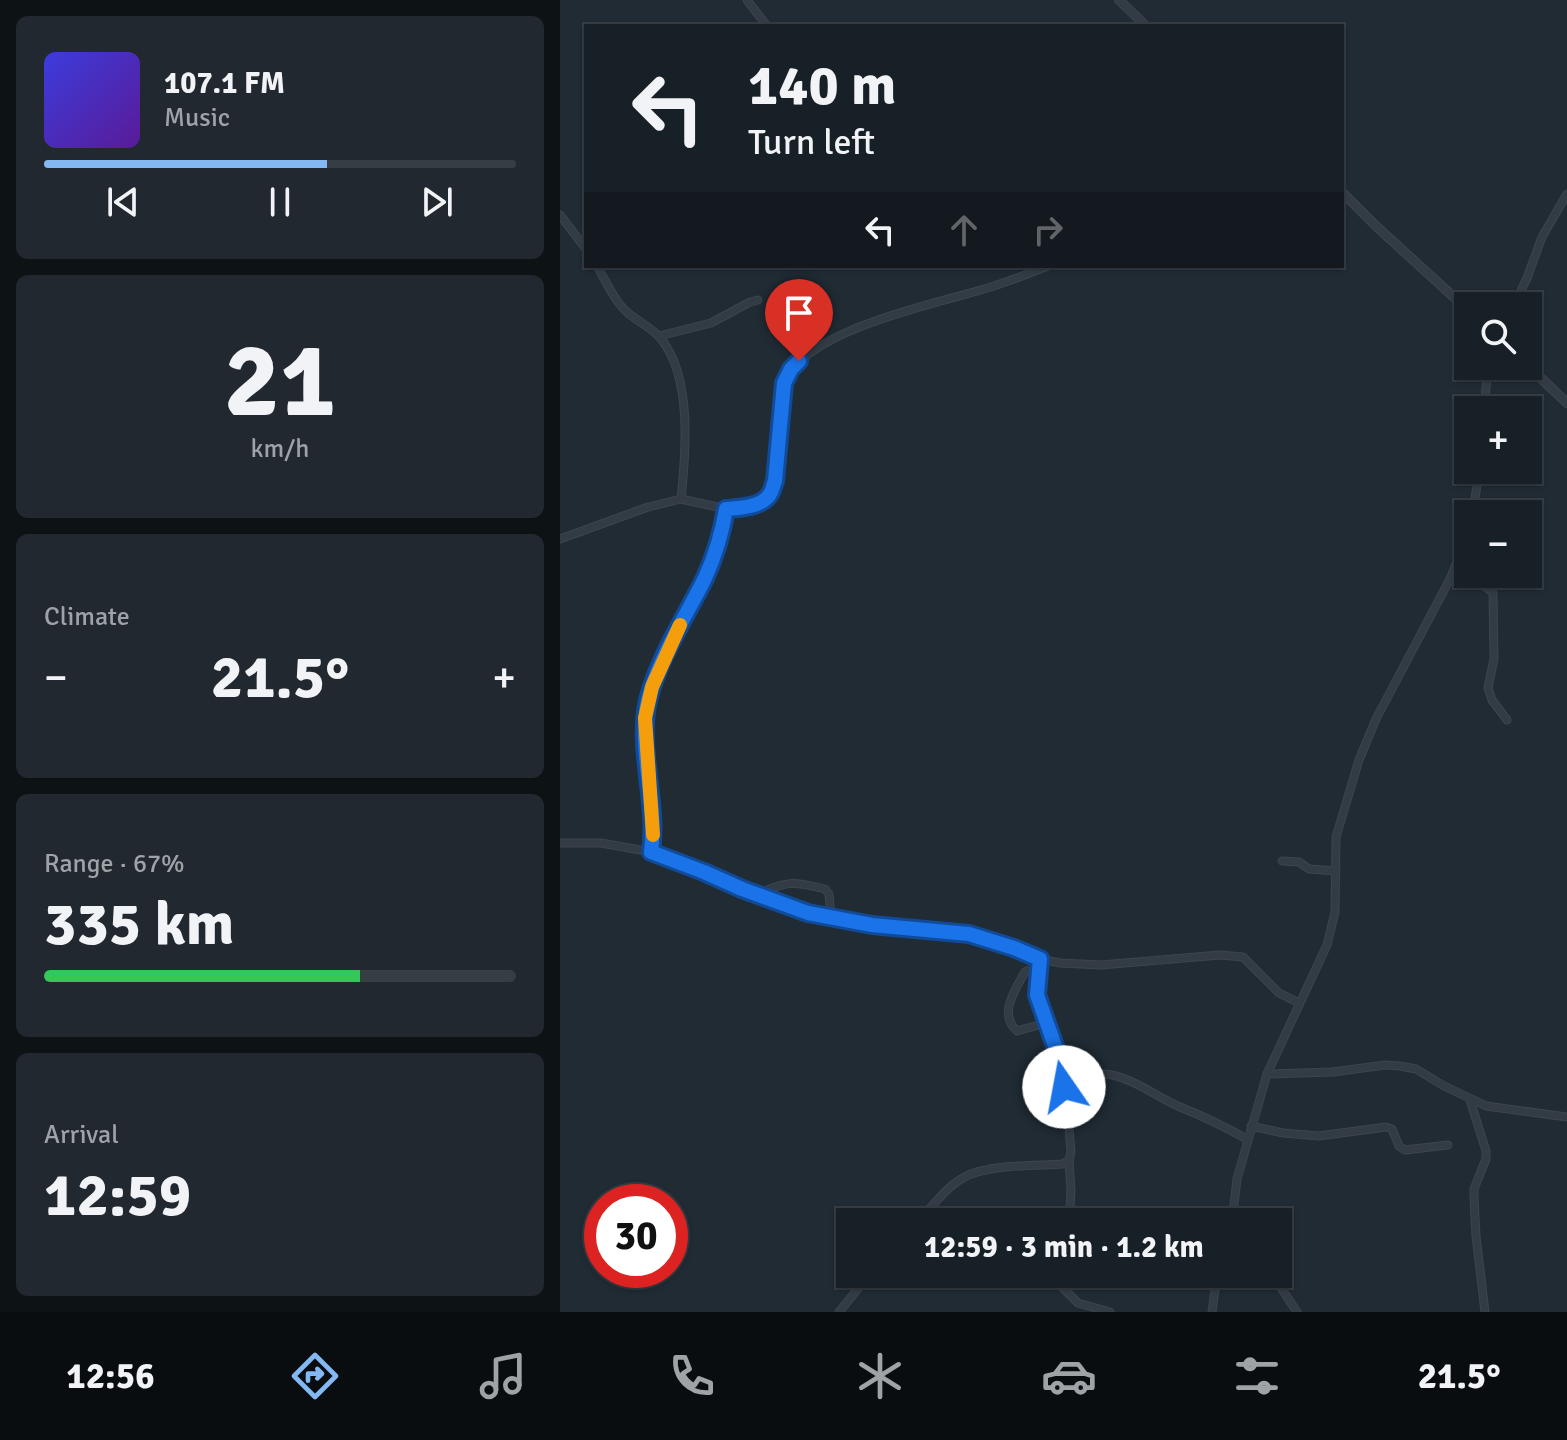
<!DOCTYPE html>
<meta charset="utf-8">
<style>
body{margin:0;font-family:Signika,sans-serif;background:#21282f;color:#f1f3f6;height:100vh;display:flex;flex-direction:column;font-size:30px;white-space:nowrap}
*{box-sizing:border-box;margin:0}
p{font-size:26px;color:#9fa3a7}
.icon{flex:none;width:44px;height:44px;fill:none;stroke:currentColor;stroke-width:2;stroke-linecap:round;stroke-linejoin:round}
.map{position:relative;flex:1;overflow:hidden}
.details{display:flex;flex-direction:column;gap:16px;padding:16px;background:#0d1215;width:560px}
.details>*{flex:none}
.hud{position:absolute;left:24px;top:24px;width:760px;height:244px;border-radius:0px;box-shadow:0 2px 6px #0004,0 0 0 2px #363e44;background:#182027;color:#f1f3f6;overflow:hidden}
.tools{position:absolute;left:894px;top:292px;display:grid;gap:16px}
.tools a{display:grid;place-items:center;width:88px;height:88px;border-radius:0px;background:#182027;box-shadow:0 2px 6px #0004,0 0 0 2px #363e44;font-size:40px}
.speed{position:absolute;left:24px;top:1184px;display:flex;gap:16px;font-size:40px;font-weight:700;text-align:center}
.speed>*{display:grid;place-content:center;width:104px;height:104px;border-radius:50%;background:#182027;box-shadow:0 2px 6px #0004,0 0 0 2px #363e44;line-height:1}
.speed .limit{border:12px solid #d22;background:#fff;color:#111}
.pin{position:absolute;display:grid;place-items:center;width:68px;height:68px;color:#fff;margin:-82px -34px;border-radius:50% 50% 50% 0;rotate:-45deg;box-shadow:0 0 8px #0007}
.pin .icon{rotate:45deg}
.me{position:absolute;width:88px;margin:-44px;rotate:348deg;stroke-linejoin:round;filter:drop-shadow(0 0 6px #0008)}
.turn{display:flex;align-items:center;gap:28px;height:168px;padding:0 32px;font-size:36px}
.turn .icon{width:104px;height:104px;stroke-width:2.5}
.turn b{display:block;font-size:56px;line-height:68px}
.lanes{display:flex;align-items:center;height:76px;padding:0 32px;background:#0003;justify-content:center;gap:40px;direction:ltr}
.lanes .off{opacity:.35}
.big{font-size:60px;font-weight:700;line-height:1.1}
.details .widget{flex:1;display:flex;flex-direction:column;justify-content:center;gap:12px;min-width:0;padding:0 28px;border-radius:12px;background:#21282f}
.details .dial{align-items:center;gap:0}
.dial b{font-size:104px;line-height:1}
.song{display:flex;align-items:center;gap:24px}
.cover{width:96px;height:96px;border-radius:12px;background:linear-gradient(135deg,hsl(240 70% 55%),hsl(270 70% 35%))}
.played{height:8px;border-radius:4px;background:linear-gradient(90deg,#83b8f2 60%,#363e44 60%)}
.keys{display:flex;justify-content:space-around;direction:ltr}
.heat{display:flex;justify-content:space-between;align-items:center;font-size:44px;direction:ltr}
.charge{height:12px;border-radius:6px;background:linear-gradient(90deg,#34c759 67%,#363e44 0)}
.trip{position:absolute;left:276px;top:1208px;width:456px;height:80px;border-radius:0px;background:#182027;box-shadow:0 2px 6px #0004,0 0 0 2px #363e44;font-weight:700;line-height:80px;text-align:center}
.tab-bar{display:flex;height:128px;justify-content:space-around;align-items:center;background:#0a0d10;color:#9fa3a7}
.tab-bar .icon{width:56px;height:56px}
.tab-bar .on{color:#83b8f2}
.tab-bar b{font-size:36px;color:#f1f3f6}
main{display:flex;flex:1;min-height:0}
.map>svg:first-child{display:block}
</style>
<main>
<section class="details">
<div class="widget">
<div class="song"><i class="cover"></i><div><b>107.1 FM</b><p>Music</p></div></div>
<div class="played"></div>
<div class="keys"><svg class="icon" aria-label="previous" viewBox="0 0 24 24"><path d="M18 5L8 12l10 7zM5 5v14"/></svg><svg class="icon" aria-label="pause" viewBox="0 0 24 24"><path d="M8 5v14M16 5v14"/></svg><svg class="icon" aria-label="next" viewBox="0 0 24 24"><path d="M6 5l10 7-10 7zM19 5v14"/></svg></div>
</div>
<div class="widget dial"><b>21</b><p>km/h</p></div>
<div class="widget"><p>Climate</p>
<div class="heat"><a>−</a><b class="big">21.5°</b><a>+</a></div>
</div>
<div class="widget"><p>Range · 67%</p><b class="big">335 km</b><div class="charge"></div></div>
<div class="widget"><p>Arrival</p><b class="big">12:59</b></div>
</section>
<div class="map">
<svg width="1007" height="1312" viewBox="0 0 1007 1312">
<rect width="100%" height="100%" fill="#202b34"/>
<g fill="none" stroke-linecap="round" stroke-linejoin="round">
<defs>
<g id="minor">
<path d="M187 0 207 26"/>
<path d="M0 215 26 249"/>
<path d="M37 266C46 281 54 301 68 313 80 323 93 328 102 340 132 379 126 452 121 499"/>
<path d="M954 306 967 278 982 237 1007 194"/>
<path d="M99 336 151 323 190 302 198 300"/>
<path d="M924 410 928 366"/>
<path d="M913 514 919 470"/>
<path d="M0 539 88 507 121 499 166 509 180 508 198 504 209 496 215 481 224 383C247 329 372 305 424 289 446 283 467 274 488 266"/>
<path d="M891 577 926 587 933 593 934 659 928 688 932 700 947 720"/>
<path d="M0 843H41L91 852 144 872 182 889 254 915 312 925 409 934 454 948 480 959 500 963 541 965 660 955 683 957 719 993 739 1003"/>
<path d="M91 852C97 807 81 762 85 717 91 662 132 609 153 558L159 544 166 509"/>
<path d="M722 861 739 862 749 869 776 871"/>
<path d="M197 894C227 881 233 881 265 889L269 894 271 917"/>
<path d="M479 966 465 972C455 990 438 1014 457 1031L486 1023"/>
<path d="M707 1074 773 1072 825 1065 840 1066 856 1069 884 1086 926 1106 1007 1117"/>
<path d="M504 1087C516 1081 531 1073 545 1074 568 1075 599 1098 620 1107 643 1116 665 1127 687 1139"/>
<path d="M910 1100 926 1151V1159L914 1189V1198L916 1236 925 1312"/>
<path d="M691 1126 723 1133 759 1136 826 1127 832 1129 839 1146 845 1150 888 1145"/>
<path d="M509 1160 511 1191 509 1222"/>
<path d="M358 1222C372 1207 385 1188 403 1178 425 1164 477 1166 503 1164L509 1160 511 1152 507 1104 495 1046 477 995 480 959"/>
<path d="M675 1222 673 1213 677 1179 707 1074 767 945 775 912 776 837 799 760 816 719 891 577 908 531"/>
<path d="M502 1274 501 1286 518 1303 550 1312"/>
<path d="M712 1274 737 1312"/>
<path d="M279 1312 310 1274"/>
<path d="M652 1312 657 1274"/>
</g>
<g id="tertiary">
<path d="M559 0 586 26"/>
<path d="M782 192 817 227 908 310"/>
<path d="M968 366 1007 403"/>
</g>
</defs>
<use href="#minor" stroke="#3d454f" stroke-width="9"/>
<use href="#tertiary" stroke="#3d454f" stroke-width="10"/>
<use href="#minor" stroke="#333c45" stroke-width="7"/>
<use href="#tertiary" stroke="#333c45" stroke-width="8"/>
</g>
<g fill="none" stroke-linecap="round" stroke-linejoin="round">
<defs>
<path id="route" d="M239 361 231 369 224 383 215 481C213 485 213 490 210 494 202 507 180 508 166 509 162 533 155 556 145 578 125 618 99 657 88 700 77 750 98 802 91 852L144 872 182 889 248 913 312 925 409 934 454 948 480 959 477 995 495 1046 504 1087"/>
</defs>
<use href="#route" stroke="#114b97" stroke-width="20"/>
<use href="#route" stroke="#1a73e8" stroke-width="14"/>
<path stroke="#f59e0b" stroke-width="14" d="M93 835 85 718 92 687 120 625"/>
</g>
</svg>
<div class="tools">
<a><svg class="icon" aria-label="search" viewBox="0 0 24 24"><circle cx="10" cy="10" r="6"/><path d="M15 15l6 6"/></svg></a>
<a>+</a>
<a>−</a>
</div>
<div class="speed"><div class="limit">30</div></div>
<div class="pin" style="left:239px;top:361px;background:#d93025"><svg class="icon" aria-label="arrive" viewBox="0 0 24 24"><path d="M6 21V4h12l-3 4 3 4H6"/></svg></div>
<svg class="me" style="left:504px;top:1087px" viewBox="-20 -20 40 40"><circle r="19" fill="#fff"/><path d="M0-13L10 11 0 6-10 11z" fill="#1a73e8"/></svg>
<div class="trip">12:59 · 3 min · 1.2 km</div>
<div class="hud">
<div class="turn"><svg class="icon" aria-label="left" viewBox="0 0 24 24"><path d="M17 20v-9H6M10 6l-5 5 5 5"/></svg><div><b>140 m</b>Turn left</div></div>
<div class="lanes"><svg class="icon" aria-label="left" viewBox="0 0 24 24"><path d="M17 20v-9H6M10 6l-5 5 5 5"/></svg><svg class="icon off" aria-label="ahead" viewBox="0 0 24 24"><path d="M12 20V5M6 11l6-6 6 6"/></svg><svg class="icon off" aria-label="right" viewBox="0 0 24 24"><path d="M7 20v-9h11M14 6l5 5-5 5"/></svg></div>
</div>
</div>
</main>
<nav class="tab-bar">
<b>12:56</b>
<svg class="icon on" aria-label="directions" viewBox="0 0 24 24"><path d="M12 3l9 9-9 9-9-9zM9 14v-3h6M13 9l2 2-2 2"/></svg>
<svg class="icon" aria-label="music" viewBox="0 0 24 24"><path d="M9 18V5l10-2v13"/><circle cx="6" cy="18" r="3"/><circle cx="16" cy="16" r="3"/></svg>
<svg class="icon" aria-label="phone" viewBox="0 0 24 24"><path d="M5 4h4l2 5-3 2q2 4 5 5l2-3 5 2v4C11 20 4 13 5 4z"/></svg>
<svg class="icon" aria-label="climate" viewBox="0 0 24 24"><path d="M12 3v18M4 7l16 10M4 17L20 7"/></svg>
<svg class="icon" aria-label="car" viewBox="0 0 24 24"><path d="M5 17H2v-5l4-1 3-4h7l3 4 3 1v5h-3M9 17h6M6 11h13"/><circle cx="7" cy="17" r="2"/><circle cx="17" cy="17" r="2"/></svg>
<svg class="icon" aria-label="filters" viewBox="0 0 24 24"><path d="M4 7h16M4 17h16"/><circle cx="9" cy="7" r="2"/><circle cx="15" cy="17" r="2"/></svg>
<b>21.5°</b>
</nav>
